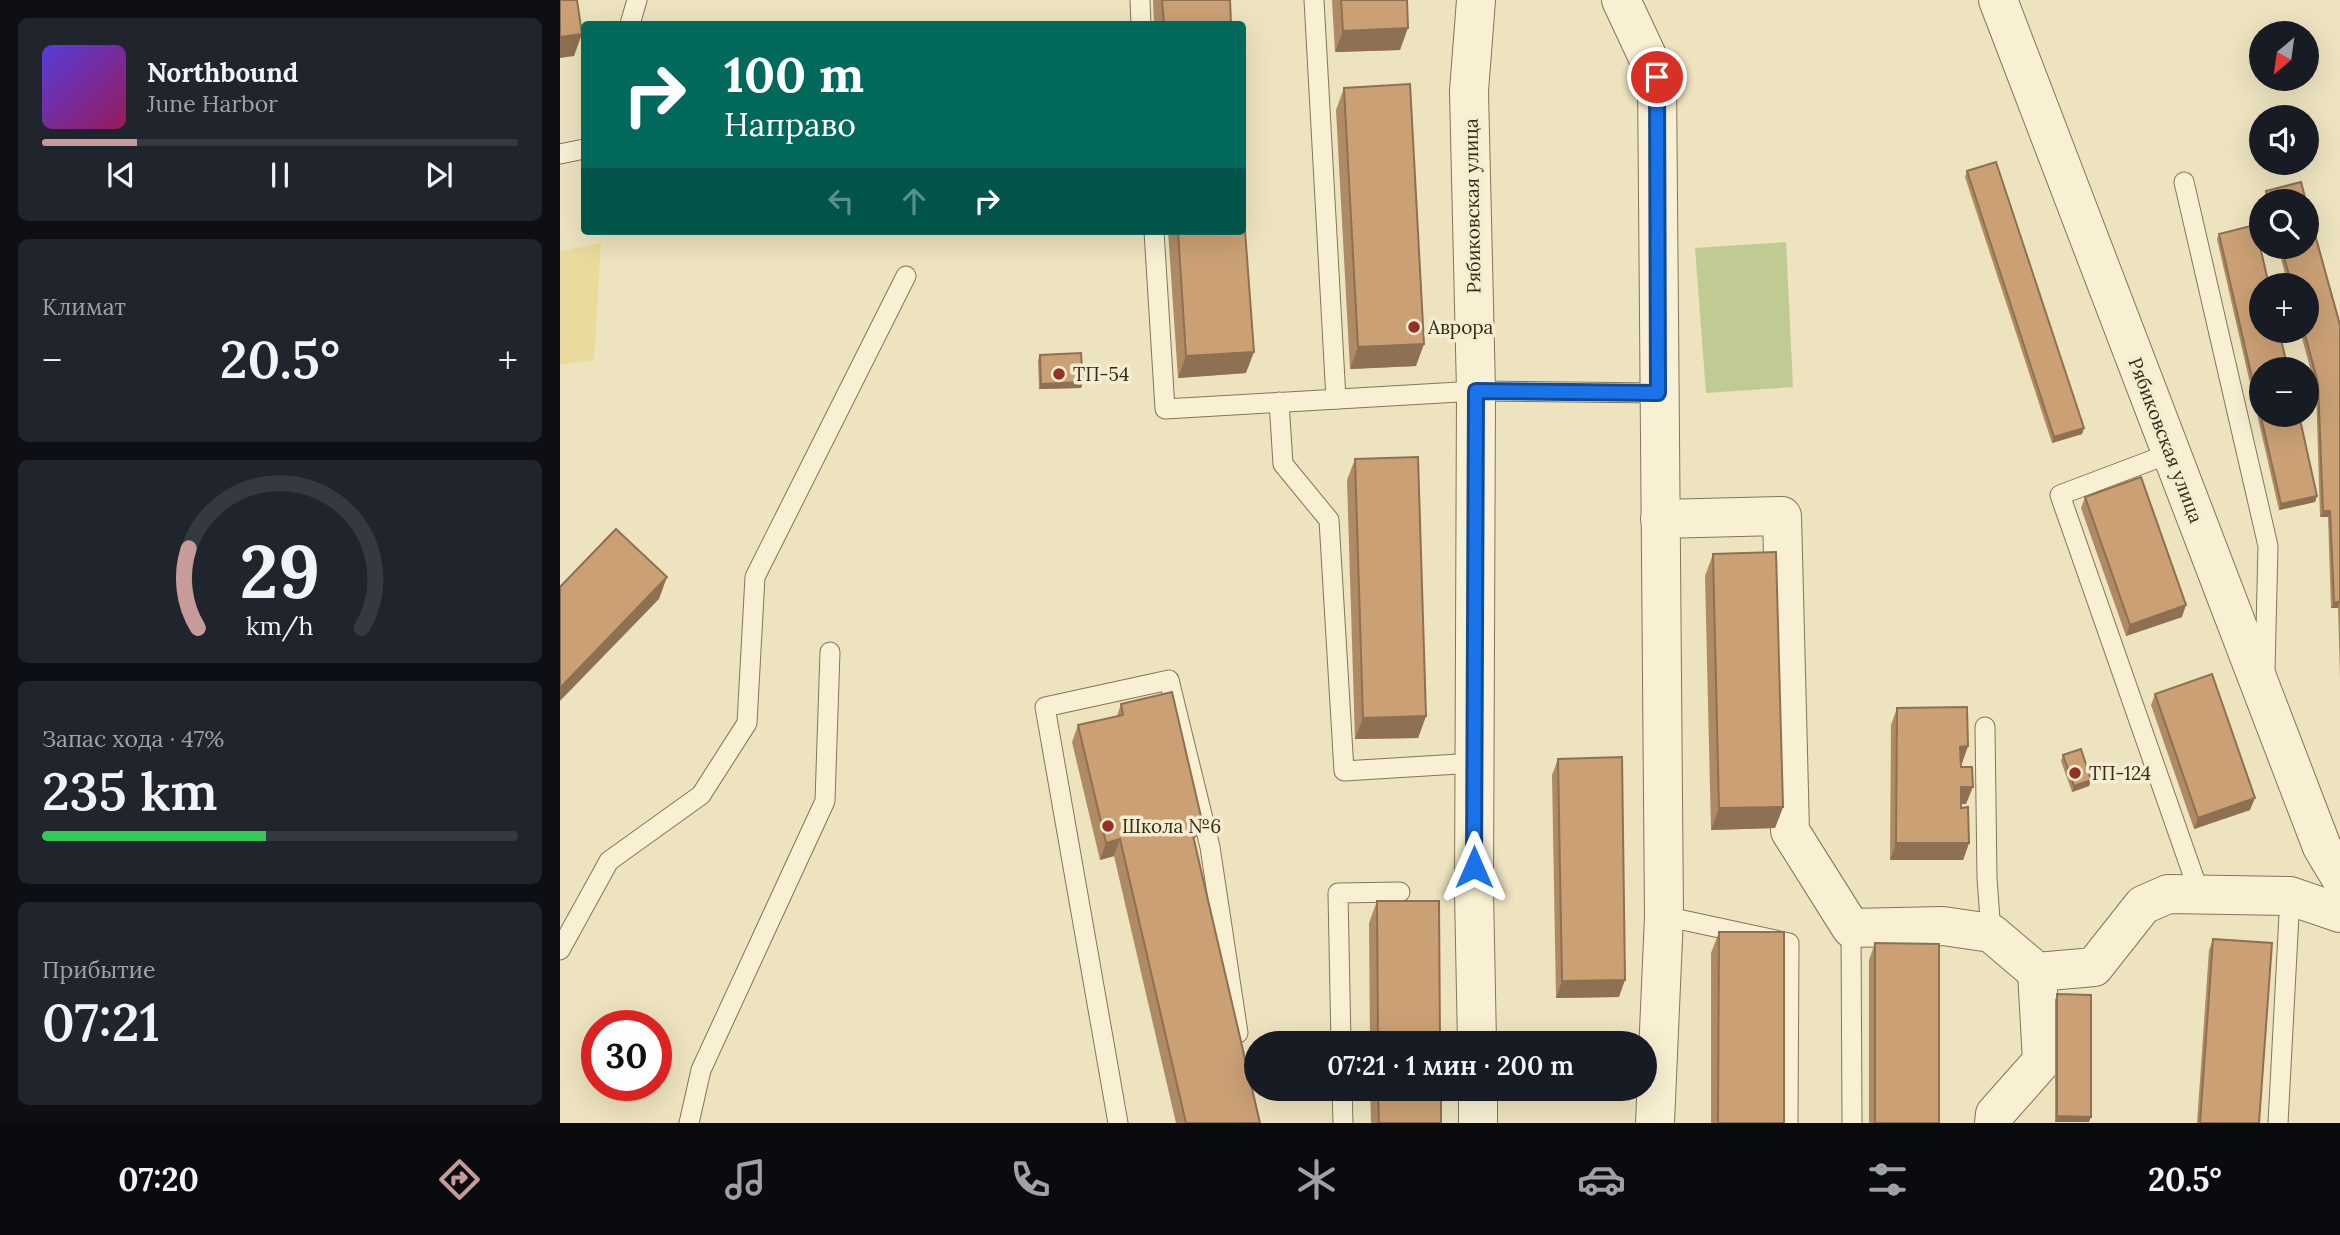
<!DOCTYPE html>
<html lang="ru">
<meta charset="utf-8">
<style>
body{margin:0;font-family:Lora,serif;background:#20242c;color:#f1f3f6;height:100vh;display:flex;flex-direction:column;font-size:26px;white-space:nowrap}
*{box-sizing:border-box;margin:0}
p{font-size:23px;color:#9ea1a6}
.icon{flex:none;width:38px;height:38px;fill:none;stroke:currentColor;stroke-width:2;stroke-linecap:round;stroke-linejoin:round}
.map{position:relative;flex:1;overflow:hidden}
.panel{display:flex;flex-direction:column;gap:18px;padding:18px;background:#0d0f14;width:560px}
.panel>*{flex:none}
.banner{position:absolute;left:21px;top:21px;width:665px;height:214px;border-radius:7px;box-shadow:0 7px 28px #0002;background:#00695c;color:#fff;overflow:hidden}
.needle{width:46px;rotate:209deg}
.buttons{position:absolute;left:1689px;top:21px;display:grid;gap:14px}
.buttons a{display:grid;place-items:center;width:70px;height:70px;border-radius:50%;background:#171b24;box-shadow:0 7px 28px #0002;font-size:35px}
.speed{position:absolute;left:21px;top:1010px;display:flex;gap:14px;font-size:35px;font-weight:700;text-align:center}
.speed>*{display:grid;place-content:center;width:91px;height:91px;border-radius:50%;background:#171b24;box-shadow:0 7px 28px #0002;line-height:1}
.speed .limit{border:10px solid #d22;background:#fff;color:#111}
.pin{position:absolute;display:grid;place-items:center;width:60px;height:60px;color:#fff;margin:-30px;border:4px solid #fff;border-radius:50%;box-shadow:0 2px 7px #0007}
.me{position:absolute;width:77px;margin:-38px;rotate:0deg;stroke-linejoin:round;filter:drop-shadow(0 0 5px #0008)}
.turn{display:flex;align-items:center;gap:24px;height:147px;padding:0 28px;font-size:32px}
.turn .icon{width:91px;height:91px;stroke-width:2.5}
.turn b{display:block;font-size:49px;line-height:60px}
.lanes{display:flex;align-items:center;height:66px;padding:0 28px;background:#0003;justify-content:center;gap:35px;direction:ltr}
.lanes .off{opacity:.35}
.big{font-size:52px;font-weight:600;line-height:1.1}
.panel .card{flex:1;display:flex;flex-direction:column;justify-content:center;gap:10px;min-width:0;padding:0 24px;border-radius:10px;background:#20242c}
.panel .dial{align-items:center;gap:0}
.dial svg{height:182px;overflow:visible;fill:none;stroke:#363941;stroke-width:7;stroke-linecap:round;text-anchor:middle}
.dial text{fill:#f1f3f6;stroke:none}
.song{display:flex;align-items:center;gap:21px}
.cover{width:84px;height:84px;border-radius:10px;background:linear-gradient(135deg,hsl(250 70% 55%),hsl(330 70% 35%))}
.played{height:7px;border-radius:4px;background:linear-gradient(90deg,#c79b99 20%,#363941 20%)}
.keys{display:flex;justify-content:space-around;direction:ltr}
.heat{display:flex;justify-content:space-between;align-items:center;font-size:38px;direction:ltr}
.charge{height:10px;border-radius:5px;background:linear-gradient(90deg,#34c759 47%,#363941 0)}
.trip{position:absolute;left:684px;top:1031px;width:413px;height:70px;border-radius:35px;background:#171b24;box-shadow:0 7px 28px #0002;font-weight:600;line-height:70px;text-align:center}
.tab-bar{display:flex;height:112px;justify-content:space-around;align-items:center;background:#090b0e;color:#9ea1a6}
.tab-bar .icon{width:49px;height:49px}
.tab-bar .on{color:#c79b99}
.tab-bar b{font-size:32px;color:#f1f3f6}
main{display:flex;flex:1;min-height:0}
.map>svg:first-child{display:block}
</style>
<main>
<section class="panel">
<div class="card">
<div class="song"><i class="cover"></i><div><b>Northbound</b><p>June Harbor</p></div></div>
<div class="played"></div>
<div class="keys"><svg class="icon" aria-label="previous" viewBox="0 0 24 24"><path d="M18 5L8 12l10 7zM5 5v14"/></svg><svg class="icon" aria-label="pause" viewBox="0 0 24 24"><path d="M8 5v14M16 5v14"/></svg><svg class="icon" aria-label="next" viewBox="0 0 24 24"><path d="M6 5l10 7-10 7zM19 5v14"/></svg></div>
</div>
<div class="card"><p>Климат</p>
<div class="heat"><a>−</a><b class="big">20.5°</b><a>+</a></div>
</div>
<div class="card dial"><svg viewBox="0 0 100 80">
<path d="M14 69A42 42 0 1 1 86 69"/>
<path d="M14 69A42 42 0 0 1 10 34" stroke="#c79b99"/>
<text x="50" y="56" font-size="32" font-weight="700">29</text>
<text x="50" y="72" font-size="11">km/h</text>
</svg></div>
<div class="card"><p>Запас хода · 47%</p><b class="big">235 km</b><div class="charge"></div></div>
<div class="card"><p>Прибытие</p><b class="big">07:21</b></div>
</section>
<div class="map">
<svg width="1780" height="1123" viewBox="0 0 1780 1123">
<rect width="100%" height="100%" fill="#ede3bf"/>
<path fill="#c0cb94" d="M1226 242 1233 387 1146 393 1135 248Z"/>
<path fill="#eadb9c" d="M41 243 34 360 0 365V251Z"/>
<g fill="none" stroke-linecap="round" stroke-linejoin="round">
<defs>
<g id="service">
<path d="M580 0 581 24"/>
<path d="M754 0 776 399"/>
<path d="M70 24 77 0"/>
<path d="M0 154 24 149"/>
<path d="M1624 182 1708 546 1705 670"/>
<path d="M594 231 605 409 916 391 1098 393"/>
<path d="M719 402 723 464 769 520 784 771 915 763"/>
<path d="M1611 453 1500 495 1640 895"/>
<path d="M1425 727 1427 878 1431 933"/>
<path d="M1104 916 1229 943 1228 1123"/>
<path d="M1291 928 1292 1123"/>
<path d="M0 950 49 861 141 795 187 723 195 577 346 276"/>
<path d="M781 1043 778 893 840 892"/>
<path d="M782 1088 783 1123"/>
<path d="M129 1123 141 1070 265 801 270 652"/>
<path d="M558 1123 485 707 609 680 650 847 678 1033"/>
<path d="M1718 1123 1730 896"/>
</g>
<g id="minor">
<path d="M916 0 909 91 916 391 914 892 917 1043"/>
<path d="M1061 0 1097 77 1104 916 1095 1123"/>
<path d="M1438 0 1762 847 1780 877"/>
<path d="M1100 519 1222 516 1230 831 1291 928 1383 926 1431 933 1477 972 1534 967 1583 905 1608 894 1730 896 1780 913"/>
<path d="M918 1088V1123"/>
<path d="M1434 1123 1435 1114 1482 1061 1477 972"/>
</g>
</defs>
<use href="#service" stroke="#867458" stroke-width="21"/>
<use href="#minor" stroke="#867458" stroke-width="40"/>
<use href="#service" stroke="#f8f0d2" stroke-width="19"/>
<use href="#minor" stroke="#f8f0d2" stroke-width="38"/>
</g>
<g fill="#af8a65">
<path d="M593 0H670L671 24H594Z"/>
<path d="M772 0H847L840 50 775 52Z"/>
<path d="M784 88 856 366 790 369 776 110Z"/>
<path d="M1407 171 1524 428 1522 434 1492 443 1405 177Z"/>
<path d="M1706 191 1746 201H1705L1704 197Z"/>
<path d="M608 231H682L686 373 618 378Z"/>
<path d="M1659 234 1757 496 1755 502 1719 510 1657 239Z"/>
<path d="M1718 247H1746L1780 325V678L1778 608H1771L1768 517H1760L1756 389 1740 331H1746V285H1728Z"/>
<path d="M480 355 523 382 521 388 479 389 478 360Z"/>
<path d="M795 459 866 716 858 738 795 739 787 480Z"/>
<path d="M1525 497 1622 617 1566 636 1521 508Z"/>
<path d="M1153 554 1223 807 1215 828 1151 830 1145 576Z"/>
<path d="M1595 694 1690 810 1634 829 1591 705Z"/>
<path d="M561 704 642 821 636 837 634 838 700 1123H616L554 856 540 860 512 742 518 725 557 716Z"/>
<path d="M1337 708 1408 746 1402 763H1401L1406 804H1401V808L1409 843 1403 860H1330L1331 725Z"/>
<path d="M1503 755 1531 780 1529 786 1512 792 1501 761Z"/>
<path d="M998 759 1059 997 996 998 992 775Z"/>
<path d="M817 901 880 1043H810L809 923Z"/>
<path d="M1159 932 1224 1123H1151V953Z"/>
<path d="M1653 939 1699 1123H1637L1649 950Z"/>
<path d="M1315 943 1379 1123H1309V960Z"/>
<path d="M1497 994 1529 1122H1495V1000Z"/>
<path d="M810 1088H881V1123H811Z"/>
</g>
<g fill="#8e7052">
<path d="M848 28 840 50 775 52 783 31Z"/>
<path d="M22 34 14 56 0 58V37Z"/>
<path d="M864 344 856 366 790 369 798 347Z"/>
<path d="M694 352 686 373 618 378 626 356Z"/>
<path d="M523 382 521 388 479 389 481 384Z"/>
<path d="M1524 428 1522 434 1492 443 1494 437Z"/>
<path d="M1757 496 1755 502 1719 510 1721 504Z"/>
<path d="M1763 511H1770L1768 517H1760Z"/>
<path d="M107 577 99 599 0 701V688Z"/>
<path d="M1774 602H1780L1778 608H1771Z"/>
<path d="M1626 605 1622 617 1566 636 1570 625Z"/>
<path d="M866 716 858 738 795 739 803 718Z"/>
<path d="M1408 746 1402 763 1394 764 1400 747Z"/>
<path d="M1531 780 1529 786 1512 792 1514 786Z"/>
<path d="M1401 787H1413L1406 804H1395Z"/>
<path d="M1695 798 1690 810 1634 829 1638 818Z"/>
<path d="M1223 807 1215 828 1151 830 1159 808Z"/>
<path d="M642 821 636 837 624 840 630 823Z"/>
<path d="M560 839 554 856 540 860 546 843Z"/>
<path d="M1336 843H1409L1403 860H1330Z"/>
<path d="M1065 980 1059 997 996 998 1002 981Z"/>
<path d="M1497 1116 1531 1117 1529 1122H1495Z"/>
</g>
<g fill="#cba075" stroke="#8e7052" stroke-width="2">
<path d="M0 0H17L22 34 0 37Z"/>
<path d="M602 0H670L671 24H604Z"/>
<path d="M781 0H847L848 28 783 31Z"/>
<path d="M850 84 864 344 798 347 784 88Z"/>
<path d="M1436 162 1524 428 1494 437 1407 171Z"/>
<path d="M1741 182 1746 201H1709L1706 191Z"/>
<path d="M682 190 694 352 626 356 618 231H682Z"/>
<path d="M1746 202 1780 325V602H1774L1770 511H1763L1758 383 1744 331H1746V285H1732L1721 247H1746Z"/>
<path d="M1695 225 1709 285H1701V331H1719L1728 369H1701V415H1739L1757 496 1721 504 1659 234Z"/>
<path d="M521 353 523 382 481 384 480 355Z"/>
<path d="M858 457 866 716 803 718 795 459Z"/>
<path d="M1581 477 1626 605 1570 625 1525 497Z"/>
<path d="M56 529 107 577 0 688V587Z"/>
<path d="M1216 552 1223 807 1159 808 1153 554Z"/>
<path d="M1652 674 1695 798 1638 818 1595 694Z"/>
<path d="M612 692 642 821 630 823 700 1123H626L560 839 546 843 518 725 563 715 561 704Z"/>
<path d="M1407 707 1408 746 1400 747 1401 767H1412L1413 787H1401V808L1408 807 1409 843H1336L1337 708Z"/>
<path d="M1521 749 1531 780 1514 786 1503 755Z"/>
<path d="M1062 757 1065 980 1002 981 998 759Z"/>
<path d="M817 901H879L880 1043H818Z"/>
<path d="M1159 932H1224V1123H1158Z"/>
<path d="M1653 939 1712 943 1699 1123H1640Z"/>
<path d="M1315 943 1379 944V1123H1315Z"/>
<path d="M1497 994 1531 995V1117L1497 1116Z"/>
<path d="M818 1088H881V1123H819Z"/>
</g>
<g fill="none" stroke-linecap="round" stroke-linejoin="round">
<defs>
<path id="route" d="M914 867 916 391 1098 393 1097 77"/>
</defs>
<use href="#route" stroke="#114b97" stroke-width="18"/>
<use href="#route" stroke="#1a73e8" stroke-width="12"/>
</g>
<g fill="#943028" stroke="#f5edcf" stroke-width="2.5">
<circle cx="854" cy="327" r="7"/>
<circle cx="499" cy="374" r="7"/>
<circle cx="1515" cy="773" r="7"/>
<circle cx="548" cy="826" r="7"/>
</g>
<g text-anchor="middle" stroke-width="7" stroke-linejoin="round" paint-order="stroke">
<g font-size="19" fill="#352a1c" stroke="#f5edcf">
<text transform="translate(912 206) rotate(-91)" y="7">Рябиковская улица</text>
<text transform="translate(1606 440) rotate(69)" y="7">Рябиковская улица</text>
</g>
<g font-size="19" fill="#352a1c" stroke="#f5edcf" text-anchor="start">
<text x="868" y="334">Аврора</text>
<text x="513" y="381">ТП-54</text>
<text x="1529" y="780">ТП-124</text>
<text x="562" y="833">Школа №6</text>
</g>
</g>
</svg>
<div class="buttons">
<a><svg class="needle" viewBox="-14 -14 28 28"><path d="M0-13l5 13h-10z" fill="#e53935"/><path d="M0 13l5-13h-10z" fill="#9ea1a6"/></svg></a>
<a><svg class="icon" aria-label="sound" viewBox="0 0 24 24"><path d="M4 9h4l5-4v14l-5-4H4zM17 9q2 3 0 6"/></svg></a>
<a><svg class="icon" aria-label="search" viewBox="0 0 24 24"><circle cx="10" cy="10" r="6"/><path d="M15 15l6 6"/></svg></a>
<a>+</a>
<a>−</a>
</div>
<div class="speed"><div class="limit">30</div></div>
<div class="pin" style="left:1097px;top:77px;background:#d93025"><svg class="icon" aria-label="arrive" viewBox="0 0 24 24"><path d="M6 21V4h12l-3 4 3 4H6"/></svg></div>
<svg class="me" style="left:914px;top:867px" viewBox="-20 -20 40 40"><path d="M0-17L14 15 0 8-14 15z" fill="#1a73e8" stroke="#fff" stroke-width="4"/></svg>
<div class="trip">07:21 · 1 мин · 200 m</div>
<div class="banner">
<div class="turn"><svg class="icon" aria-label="right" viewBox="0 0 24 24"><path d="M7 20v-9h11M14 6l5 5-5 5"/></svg><div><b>100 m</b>Направо</div></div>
<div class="lanes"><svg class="icon off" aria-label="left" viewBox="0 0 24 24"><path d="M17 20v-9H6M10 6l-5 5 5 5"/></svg><svg class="icon off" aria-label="ahead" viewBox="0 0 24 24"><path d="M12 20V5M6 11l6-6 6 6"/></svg><svg class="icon" aria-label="right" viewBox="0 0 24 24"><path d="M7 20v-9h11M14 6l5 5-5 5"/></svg></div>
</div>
</div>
</main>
<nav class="tab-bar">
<b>07:20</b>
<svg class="icon on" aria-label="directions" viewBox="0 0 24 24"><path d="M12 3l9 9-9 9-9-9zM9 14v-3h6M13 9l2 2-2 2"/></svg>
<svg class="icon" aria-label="music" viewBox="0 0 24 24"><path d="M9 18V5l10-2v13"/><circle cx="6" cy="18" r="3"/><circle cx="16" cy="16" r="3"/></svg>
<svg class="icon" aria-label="phone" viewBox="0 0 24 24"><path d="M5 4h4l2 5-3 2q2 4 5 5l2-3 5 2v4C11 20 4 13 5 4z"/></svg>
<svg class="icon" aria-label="climate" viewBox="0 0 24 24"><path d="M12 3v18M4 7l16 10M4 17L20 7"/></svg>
<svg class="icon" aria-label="car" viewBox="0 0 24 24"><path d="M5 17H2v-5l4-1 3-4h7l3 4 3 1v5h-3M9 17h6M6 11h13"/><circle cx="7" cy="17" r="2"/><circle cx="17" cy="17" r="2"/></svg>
<svg class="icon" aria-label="filters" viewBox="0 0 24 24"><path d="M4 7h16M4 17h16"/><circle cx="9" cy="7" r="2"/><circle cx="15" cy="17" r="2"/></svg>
<b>20.5°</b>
</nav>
